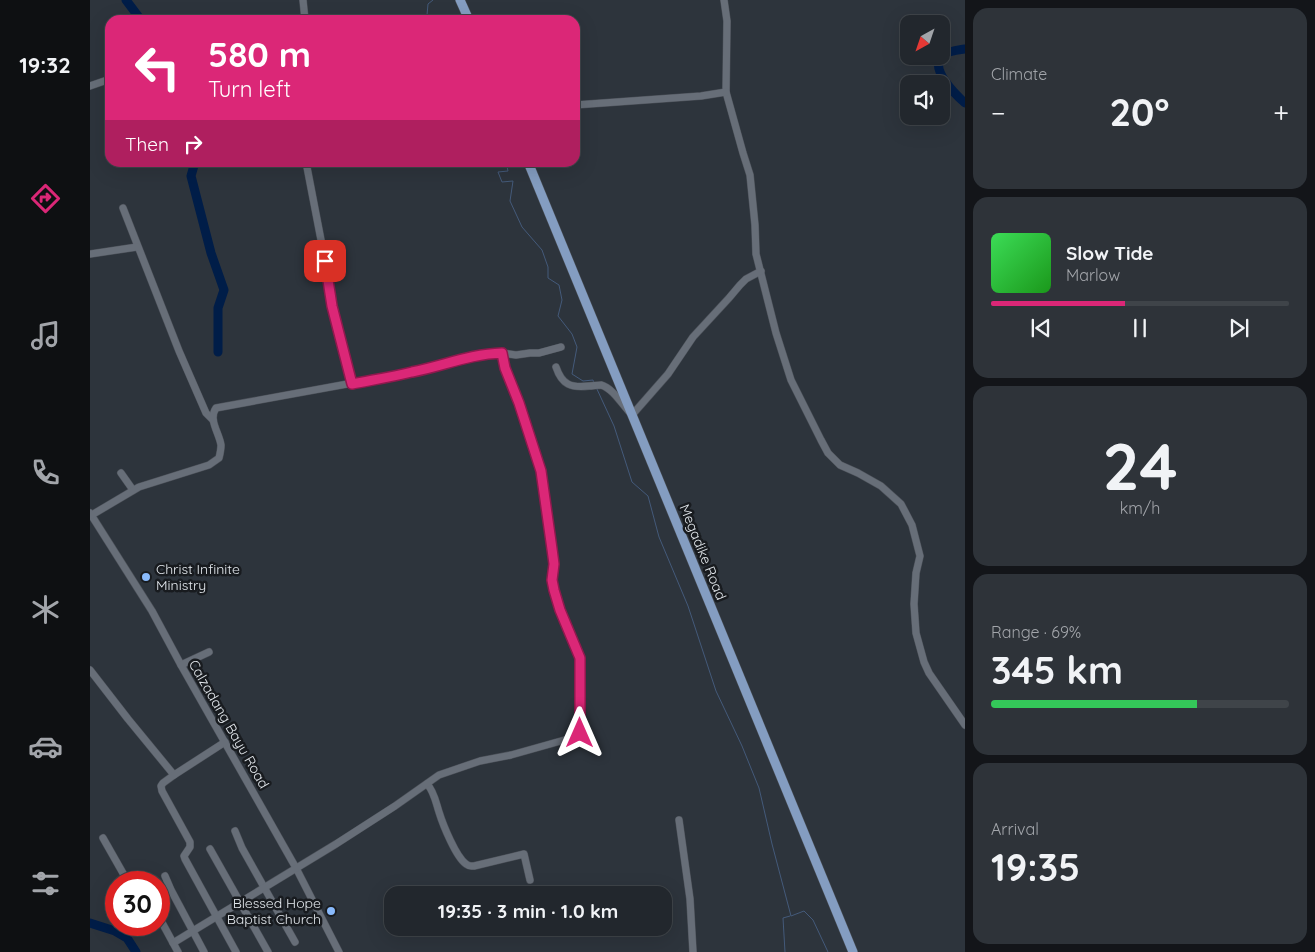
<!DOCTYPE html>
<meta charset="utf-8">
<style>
body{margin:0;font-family:Quicksand,sans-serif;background:#2e3339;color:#f1f3f6;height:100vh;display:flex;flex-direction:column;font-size:19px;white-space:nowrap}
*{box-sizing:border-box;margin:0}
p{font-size:16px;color:#a2a5aa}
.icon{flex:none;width:28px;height:28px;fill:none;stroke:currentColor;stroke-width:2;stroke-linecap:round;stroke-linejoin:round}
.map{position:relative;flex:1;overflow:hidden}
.drawer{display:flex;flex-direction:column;gap:8px;padding:8px;background:#131519;width:350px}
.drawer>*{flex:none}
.hud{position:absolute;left:15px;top:15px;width:475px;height:152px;border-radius:15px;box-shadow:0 5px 20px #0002,0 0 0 1px #3f4449;background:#db2777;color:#fff;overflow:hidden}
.needle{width:32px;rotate:220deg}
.buttons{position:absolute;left:810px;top:15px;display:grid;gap:10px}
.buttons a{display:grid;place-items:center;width:50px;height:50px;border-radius:10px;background:#22272d;box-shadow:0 5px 20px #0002,0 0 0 1px #3f4449;font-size:25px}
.speed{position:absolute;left:15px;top:871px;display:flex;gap:10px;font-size:25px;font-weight:700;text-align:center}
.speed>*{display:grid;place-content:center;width:65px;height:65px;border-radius:50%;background:#22272d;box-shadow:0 5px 20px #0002,0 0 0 1px #3f4449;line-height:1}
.speed .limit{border:8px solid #d22;background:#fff;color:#111}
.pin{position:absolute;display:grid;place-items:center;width:42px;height:42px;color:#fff;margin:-21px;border-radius:10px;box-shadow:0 2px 8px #0006}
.me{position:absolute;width:55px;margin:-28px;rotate:0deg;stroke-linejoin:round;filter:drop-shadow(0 0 4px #0008)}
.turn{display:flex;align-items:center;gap:18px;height:105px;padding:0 20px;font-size:22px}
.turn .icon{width:65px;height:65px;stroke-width:2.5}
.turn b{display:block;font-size:35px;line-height:42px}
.then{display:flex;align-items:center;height:48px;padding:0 20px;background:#0003;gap:10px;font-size:19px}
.big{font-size:38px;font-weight:800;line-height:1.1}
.drawer .widget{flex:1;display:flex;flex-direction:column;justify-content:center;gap:8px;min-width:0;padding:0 18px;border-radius:15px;background:#2e3339}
.drawer .dial{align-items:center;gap:0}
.dial b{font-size:65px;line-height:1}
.song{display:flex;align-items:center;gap:15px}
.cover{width:60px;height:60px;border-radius:8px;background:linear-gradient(135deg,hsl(130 70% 55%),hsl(120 70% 35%))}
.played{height:5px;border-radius:2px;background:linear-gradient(90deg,#db2777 45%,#3f4449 45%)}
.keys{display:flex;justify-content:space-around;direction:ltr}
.heat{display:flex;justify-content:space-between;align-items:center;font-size:28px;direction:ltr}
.charge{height:8px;border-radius:4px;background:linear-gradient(90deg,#34c759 69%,#3f4449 0)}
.trip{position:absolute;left:294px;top:886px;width:288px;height:50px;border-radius:15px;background:#22272d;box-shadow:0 5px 20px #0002,0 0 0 1px #3f4449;font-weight:800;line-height:50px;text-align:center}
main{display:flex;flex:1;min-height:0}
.tabs{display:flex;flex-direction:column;width:90px;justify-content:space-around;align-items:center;background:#0e1012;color:#a2a5aa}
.tabs .icon{width:35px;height:35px}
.tabs .on{color:#db2777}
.tabs b{font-size:22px;color:#f1f3f6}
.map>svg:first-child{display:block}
</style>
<main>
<nav class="tabs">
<b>19:32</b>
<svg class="icon on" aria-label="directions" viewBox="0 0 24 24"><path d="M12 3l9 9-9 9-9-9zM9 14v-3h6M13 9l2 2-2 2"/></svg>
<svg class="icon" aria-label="music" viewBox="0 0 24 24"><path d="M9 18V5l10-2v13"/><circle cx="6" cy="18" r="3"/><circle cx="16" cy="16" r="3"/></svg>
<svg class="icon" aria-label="phone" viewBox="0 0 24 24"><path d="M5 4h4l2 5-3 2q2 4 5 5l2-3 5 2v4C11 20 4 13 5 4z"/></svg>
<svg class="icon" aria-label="climate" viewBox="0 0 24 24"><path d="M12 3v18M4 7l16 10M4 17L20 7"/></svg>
<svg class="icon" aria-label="car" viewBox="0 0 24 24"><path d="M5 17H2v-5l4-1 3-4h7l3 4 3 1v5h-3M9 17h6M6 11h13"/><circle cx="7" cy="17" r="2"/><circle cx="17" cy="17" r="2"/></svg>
<svg class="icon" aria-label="filters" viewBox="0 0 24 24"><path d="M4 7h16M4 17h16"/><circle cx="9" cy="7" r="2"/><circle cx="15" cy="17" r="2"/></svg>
</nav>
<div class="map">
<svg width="875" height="952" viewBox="0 0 875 952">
<rect width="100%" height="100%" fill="#2d343c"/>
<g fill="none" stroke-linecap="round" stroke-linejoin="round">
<g stroke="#445a7a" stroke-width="1">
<path d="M343 0 338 4 337 15 344 20"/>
<path d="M416 162 418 171 408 172 412 182 423 181 420 201 432 227 452 250 458 267V278L469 285 472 300 468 316 482 334 487 347 482 374 493 381 503 380 504 384"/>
<path d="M506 387 524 426 542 482 558 496 569 537 598 606 626 691 652 746 669 788 682 844 701 916 714 911 723 920 738 952"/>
<path d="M695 952 693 918 700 916"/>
</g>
<g stroke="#001d48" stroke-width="9">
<path d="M36 0 51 20"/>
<path d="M875 49C868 50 857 51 852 56 839 69 866 95 875 103"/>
<path d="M105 162 101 176 121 253 134 290 128 308V352"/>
<path d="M0 923 25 931 37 938 46 952"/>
</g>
<defs>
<g id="minor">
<path d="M213 0 215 20"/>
<path d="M634 0 637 21 636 92 653 153 660 175 665 225 666 254 686 333 701 380 731 440 738 453 750 465 768 473 791 486 811 504 822 525 830 556 826 573 824 604 826 633 834 662 839 673 875 725"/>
<path d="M0 86 20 79"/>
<path d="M485 105 611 96 636 92"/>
<path d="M216 162 237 271 242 305 262 384"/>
<path d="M33 208 89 351 116 413 123 420"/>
<path d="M0 254 47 247"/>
<path d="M466 367C472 385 481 388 499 386 502 386 508 385 511 385 523 388 533 406 542 415L578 374 603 337 639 298 650 285 656 279 671 271"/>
<path d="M31 473 43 490"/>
<path d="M0 513 62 611 91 665 206 868 249 952"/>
<path d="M0 516 49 487 119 465 129 458C130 454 131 449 131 445 129 432 118 420 126 408L323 372 387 355 396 353H412L426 355 440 353H449L471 347"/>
<path d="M91 665 119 652"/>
<path d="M0 670 38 719 84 775"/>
<path d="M135 742 84 775 73 783 71 786 72 791 100 842V847L94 856 95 859 146 952"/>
<path d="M337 784C344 791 346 803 349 812 353 825 366 857 376 864 380 867 380 866 384 866L434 854 440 880"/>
<path d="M589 820 600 899 603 952"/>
<path d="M145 831 152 848 205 942"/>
<path d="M13 838 38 882"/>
<path d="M120 849 178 952"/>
<path d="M75 876 81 890 114 952"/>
<path d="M69 917 88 952"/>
<path d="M83 943 246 844 305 806 349 775 390 761 421 755 478 739 489 735 490 733V658L488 650 480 637 470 610 464 590 462 580 464 564 462 549 451 471 429 403 415 368 412 353"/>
</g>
<g id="major">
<path d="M370 0 379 20"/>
<path d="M438 162 763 952"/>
</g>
</defs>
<use href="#minor" stroke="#4b5058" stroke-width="8"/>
<use href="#major" stroke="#4b5058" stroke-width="10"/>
<use href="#minor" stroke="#676e78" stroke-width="7"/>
<use href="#major" stroke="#849dc1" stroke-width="9"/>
</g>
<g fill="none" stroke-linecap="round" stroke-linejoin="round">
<defs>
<path id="route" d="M235 261 242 306 262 384C282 380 302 377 322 372 353 366 380 354 412 353L415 368 429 403 451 471 462 549 464 564 462 580 464 590 470 610 490 658V733"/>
</defs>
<use href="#route" stroke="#8e194d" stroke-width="12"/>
<use href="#route" stroke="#db2777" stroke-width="9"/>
</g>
<g fill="#89bafc" stroke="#181b1f" stroke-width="2">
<circle cx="56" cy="577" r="5"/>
<circle cx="241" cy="911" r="5"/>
</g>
<g text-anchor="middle" stroke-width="5" stroke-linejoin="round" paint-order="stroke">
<g font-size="14" fill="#e3e8ed" stroke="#181b1f">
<text transform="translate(613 552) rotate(68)" y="5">Megadike Road</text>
<text transform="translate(139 724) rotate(60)" y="5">Calzadang Bayu Road</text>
</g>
<g font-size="14" fill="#e3e8ed" stroke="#181b1f" text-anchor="start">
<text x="66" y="574">Christ Infinite<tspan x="66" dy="16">Ministry</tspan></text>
<text x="231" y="908" text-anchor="end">Blessed Hope<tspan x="231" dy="16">Baptist Church</tspan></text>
</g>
</g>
</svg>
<div class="buttons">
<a><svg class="needle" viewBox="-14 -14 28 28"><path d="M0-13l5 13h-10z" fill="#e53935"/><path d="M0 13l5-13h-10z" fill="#a2a5aa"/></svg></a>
<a><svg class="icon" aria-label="sound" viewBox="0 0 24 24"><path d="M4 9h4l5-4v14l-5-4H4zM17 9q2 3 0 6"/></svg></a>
</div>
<div class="speed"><div class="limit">30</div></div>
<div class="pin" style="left:235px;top:261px;background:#d93025"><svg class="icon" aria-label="arrive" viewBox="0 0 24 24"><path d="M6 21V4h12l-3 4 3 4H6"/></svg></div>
<svg class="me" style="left:490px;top:733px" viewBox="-20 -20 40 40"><path d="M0-17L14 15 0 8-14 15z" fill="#db2777" stroke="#fff" stroke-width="4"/></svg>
<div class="trip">19:35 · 3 min · 1.0 km</div>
<div class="hud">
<div class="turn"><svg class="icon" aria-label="left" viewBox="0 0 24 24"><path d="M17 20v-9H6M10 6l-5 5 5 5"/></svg><div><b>580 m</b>Turn left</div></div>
<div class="then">Then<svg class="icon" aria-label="right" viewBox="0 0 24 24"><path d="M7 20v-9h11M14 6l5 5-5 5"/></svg></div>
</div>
</div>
<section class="drawer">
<div class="widget"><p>Climate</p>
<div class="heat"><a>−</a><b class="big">20°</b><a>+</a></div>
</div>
<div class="widget">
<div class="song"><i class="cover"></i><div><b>Slow Tide</b><p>Marlow</p></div></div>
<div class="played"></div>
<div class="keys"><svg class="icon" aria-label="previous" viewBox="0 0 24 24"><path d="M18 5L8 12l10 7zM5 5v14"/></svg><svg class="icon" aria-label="pause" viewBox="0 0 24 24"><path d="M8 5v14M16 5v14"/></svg><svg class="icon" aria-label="next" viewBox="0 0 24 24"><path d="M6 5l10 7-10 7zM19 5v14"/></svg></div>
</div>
<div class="widget dial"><b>24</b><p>km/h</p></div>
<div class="widget"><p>Range · 69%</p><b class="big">345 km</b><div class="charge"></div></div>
<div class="widget"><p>Arrival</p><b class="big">19:35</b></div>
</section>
</main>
